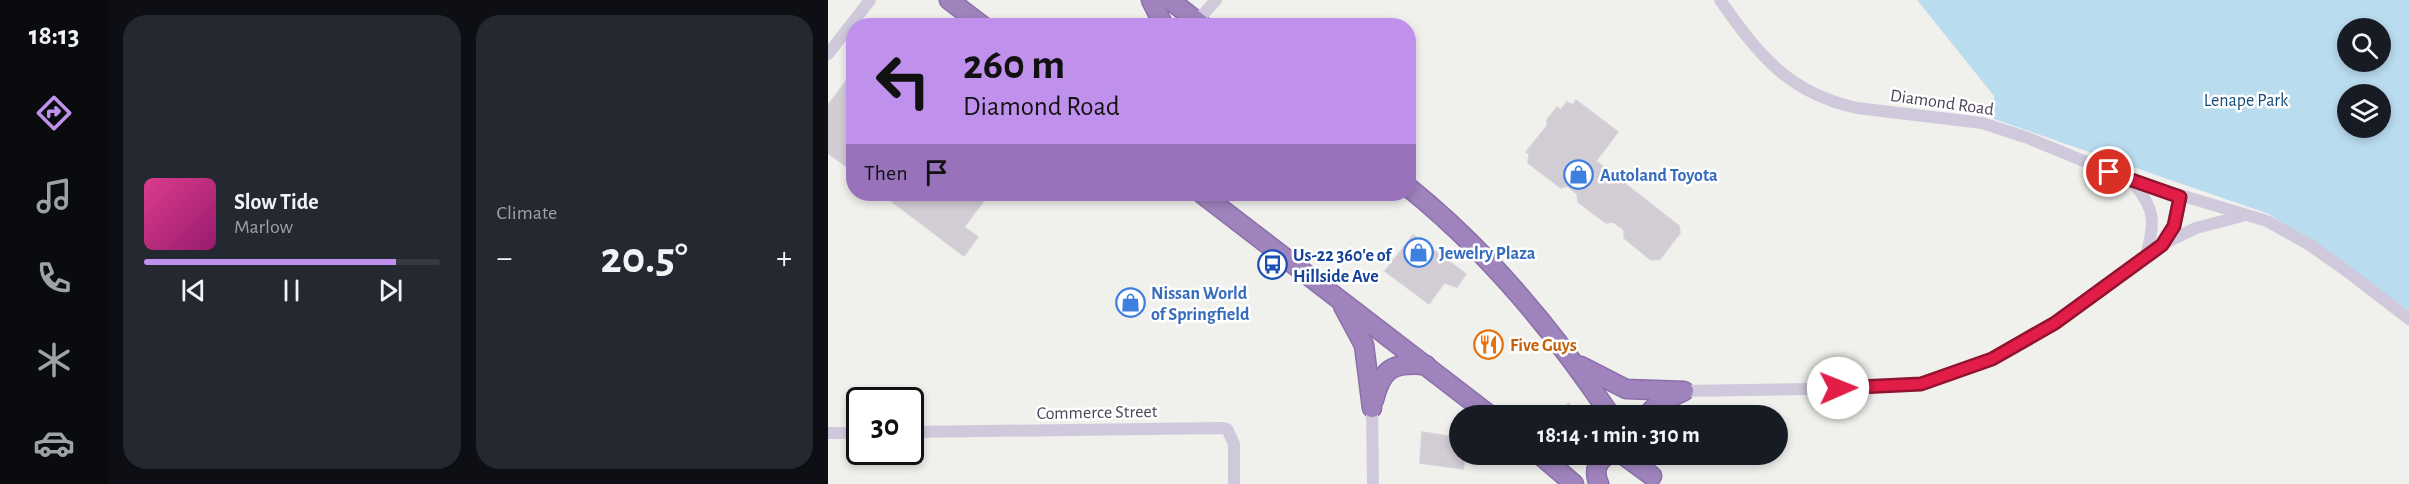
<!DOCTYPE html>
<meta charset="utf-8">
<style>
body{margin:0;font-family:"Alegreya Sans",sans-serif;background:#242831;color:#f1f3f6;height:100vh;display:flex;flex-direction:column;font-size:22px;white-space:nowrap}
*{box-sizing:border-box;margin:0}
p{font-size:20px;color:#9ea1a6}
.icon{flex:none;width:33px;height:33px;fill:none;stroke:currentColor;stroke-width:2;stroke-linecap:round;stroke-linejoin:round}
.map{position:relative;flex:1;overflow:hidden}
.drawer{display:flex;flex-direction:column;gap:15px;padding:15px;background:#0d0f14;width:720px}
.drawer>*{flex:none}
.guide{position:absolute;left:18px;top:18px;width:570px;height:183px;border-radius:24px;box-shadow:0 3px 9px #0003;background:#bf90ec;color:#111;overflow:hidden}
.fabs{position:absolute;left:1509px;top:18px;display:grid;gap:12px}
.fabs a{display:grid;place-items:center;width:54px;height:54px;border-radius:50%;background:#171b24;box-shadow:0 3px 9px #0003;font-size:30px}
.speed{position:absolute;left:18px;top:387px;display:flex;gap:12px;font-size:30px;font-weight:700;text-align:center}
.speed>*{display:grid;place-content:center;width:78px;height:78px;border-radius:50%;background:#171b24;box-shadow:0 3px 9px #0003;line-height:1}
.speed .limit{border:3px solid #111;border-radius:9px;background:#fff;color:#111}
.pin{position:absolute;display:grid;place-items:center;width:51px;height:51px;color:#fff;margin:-26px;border:3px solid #fff;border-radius:50%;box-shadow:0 2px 6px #0007}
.me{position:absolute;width:66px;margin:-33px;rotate:89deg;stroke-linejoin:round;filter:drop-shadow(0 0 4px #0008)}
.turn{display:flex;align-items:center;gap:21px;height:126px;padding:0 18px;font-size:27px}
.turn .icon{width:78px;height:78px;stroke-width:2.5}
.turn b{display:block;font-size:42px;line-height:51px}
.then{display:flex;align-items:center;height:57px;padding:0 18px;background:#0003;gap:12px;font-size:22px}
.big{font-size:45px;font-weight:700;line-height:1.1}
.drawer .tile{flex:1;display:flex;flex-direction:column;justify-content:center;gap:9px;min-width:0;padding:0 21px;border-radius:24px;background:#242831}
.song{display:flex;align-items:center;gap:18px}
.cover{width:72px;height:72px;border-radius:9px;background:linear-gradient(135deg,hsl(330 70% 55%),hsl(320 70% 35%))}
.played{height:6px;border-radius:3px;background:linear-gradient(90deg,#bf90ec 85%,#363941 85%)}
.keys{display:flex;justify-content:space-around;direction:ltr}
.heat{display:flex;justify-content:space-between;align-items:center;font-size:33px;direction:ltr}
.drawer .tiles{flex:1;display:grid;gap:15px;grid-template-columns:repeat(2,1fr)}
.trip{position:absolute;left:621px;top:405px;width:339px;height:60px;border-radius:30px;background:#171b24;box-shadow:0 3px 9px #0003;font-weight:700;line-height:60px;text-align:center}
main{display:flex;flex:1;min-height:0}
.tabs{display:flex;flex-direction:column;width:108px;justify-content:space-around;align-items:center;background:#090b0e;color:#9ea1a6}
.tabs .icon{width:42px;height:42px}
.tabs .selected{color:#bf90ec}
.tabs b{font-size:27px;color:#f1f3f6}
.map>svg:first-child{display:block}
</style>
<main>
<nav class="tabs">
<b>18:13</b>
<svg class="icon selected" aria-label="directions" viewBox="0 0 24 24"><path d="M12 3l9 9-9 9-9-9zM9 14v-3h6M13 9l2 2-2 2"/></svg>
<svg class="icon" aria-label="music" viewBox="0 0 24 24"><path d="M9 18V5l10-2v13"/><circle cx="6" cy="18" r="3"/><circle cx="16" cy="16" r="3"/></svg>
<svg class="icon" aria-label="phone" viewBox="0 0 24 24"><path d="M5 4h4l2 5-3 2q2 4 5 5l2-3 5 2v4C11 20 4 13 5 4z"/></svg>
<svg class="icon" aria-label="climate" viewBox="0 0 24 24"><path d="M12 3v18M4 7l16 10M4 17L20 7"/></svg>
<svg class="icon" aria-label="car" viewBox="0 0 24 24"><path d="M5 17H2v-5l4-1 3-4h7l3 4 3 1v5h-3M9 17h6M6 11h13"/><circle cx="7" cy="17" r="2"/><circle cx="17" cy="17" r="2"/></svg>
</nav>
<section class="drawer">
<div class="tiles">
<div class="tile">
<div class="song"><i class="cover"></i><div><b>Slow Tide</b><p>Marlow</p></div></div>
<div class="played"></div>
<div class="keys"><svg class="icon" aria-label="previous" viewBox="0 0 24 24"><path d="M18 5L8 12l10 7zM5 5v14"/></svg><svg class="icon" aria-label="pause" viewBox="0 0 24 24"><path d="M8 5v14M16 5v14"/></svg><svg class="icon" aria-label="next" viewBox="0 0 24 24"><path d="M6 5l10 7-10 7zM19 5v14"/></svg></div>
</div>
<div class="tile"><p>Climate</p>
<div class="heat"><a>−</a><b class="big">20.5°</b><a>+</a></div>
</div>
</div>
</section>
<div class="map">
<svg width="1581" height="484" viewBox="0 0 1581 484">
<rect width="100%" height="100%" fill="#f0f0ed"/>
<path fill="#badcef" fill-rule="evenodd" d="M1089 0H1581V311L1441 214 1166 119V96ZM1520 28H1552V62H1520ZM1520 94H1552V128H1520Z"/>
<g fill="#d2ccd4" stroke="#d6d1d9" stroke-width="1.5">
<path d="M26 71V172L0 153V105Z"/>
<path d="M748 100 790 132 768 161 851 226 852 233 832 259 823 260 796 238V230L785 222 778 223 750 202 749 194 739 186 733 188 700 163 701 154 698 152 719 126V120L729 107 733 110 739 102 745 105Z"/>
<path d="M54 194H161L136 227 150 237 136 256Z"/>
<path d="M585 235 638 274 629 287 616 283 601 304 557 271Z"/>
<path d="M741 403 748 416H722Z"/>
<path d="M594 432 632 438V454H639L635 469 592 463Z"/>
</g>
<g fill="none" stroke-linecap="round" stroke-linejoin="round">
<defs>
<g id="highway">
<path d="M121 0 155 26"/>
<path d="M323 0 336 26"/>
<path d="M342 0 375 26"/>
<path d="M580 187C661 252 726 331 783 416"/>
<path d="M374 194 663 416"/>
<path d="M515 306 536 345 544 408"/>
<path d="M753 366 798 389 856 391"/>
<path d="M546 400C554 368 565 362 598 365"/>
<path d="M818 416 831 403 854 392"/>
<path d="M711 454 746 484"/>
<path d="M794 454 824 476"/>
<path d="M771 484C765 471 769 461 781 454"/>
</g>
</defs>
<use href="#highway" stroke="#8b6fa9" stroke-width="21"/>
<g stroke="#d0c9db" stroke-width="12">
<path d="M892 0C931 55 960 93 1029 108L1154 123 1200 138 1302 180 1439 221 1480 244 1516 269 1581 319"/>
<path d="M369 21 388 0"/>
<path d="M0 54 42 0"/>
<path d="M1303 181C1327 207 1328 222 1318 255"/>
<path d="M1337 243 1368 228 1414 216"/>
<path d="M856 391 1040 388 1093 384 1164 359 1227 323 1334 245 1346 226 1352 197"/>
<path d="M544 408 545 484"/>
<path d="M82 432 394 428 399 429 406 444V484"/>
<path d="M0 433H32"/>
</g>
<use href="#highway" stroke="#9f83bd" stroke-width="18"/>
</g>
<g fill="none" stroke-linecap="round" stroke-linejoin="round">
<defs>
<path id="route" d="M1010 388 1093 384 1164 359 1227 323 1334 245 1346 226 1352 197 1281 172"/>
</defs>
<use href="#route" stroke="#92132f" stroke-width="15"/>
<use href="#route" stroke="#e11d48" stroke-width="10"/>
</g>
<defs>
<symbol id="shop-ring" viewBox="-11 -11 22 22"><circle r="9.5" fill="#fff" stroke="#3f7fe0" stroke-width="1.5"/><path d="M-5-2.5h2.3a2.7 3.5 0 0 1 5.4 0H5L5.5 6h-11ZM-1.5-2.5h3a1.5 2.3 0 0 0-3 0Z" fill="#3f7fe0"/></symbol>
<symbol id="bus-ring" viewBox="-11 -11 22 22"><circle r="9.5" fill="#fff" stroke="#1a4fb4" stroke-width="1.5"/><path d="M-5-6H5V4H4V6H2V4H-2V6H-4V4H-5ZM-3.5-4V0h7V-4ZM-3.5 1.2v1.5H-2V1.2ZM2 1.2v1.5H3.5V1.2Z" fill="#1a4fb4"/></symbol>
<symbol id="restaurant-ring" viewBox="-11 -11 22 22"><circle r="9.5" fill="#fff" stroke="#e8710a" stroke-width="1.5"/><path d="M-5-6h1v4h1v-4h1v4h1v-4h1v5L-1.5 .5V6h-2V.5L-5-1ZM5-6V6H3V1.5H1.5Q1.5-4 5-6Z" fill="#e8710a"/></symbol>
</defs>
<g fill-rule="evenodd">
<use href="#shop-ring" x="734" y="158" width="33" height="33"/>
<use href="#shop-ring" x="574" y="236" width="33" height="33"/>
<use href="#bus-ring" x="428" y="248" width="33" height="33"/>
<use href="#shop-ring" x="286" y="286" width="33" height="33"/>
<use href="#restaurant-ring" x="644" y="328" width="33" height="33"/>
</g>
<g text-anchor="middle" stroke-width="5" stroke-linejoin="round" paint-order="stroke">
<g font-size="18" fill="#154c7c" stroke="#fff">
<text x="1418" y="106">Lenape Park</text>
</g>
<g font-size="18" fill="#4e455a" stroke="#fff">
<text transform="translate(1114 102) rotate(8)" y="6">Diamond Road</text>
<text transform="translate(269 412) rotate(-1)" y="6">Commerce Street</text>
</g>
<g font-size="18" font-weight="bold" fill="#366cbe" stroke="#fff" text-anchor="start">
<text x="772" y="181">Autoland Toyota</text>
<text x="611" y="259">Jewelry Plaza</text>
<text x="323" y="299">Nissan World<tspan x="323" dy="21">of Springfield</tspan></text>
</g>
<g font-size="18" font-weight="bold" fill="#164399" stroke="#fff" text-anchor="start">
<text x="465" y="261">Us-22 360'e of<tspan x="465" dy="21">Hillside Ave</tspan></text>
</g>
<g font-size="18" font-weight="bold" fill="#c56008" stroke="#fff" text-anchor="start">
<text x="682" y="351">Five Guys</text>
</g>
</g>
</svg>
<div class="fabs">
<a><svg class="icon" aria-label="search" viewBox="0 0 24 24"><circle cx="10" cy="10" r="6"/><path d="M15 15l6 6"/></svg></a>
<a><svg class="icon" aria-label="layers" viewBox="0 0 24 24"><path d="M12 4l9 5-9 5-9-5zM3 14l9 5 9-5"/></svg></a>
</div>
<div class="speed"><div class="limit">30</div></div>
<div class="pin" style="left:1281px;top:172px;background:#d93025"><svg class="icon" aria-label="arrive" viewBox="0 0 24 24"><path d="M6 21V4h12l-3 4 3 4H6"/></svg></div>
<svg class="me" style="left:1010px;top:388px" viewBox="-20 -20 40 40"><circle r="19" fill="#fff"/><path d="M0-13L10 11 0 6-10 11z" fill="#e11d48"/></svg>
<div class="trip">18:14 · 1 min · 310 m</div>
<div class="guide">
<div class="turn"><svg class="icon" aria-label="left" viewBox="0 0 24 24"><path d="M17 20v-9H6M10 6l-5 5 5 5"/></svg><div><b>260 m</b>Diamond Road</div></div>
<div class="then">Then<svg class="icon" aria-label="arrive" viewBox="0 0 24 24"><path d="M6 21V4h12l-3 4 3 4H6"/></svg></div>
</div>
</div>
</main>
